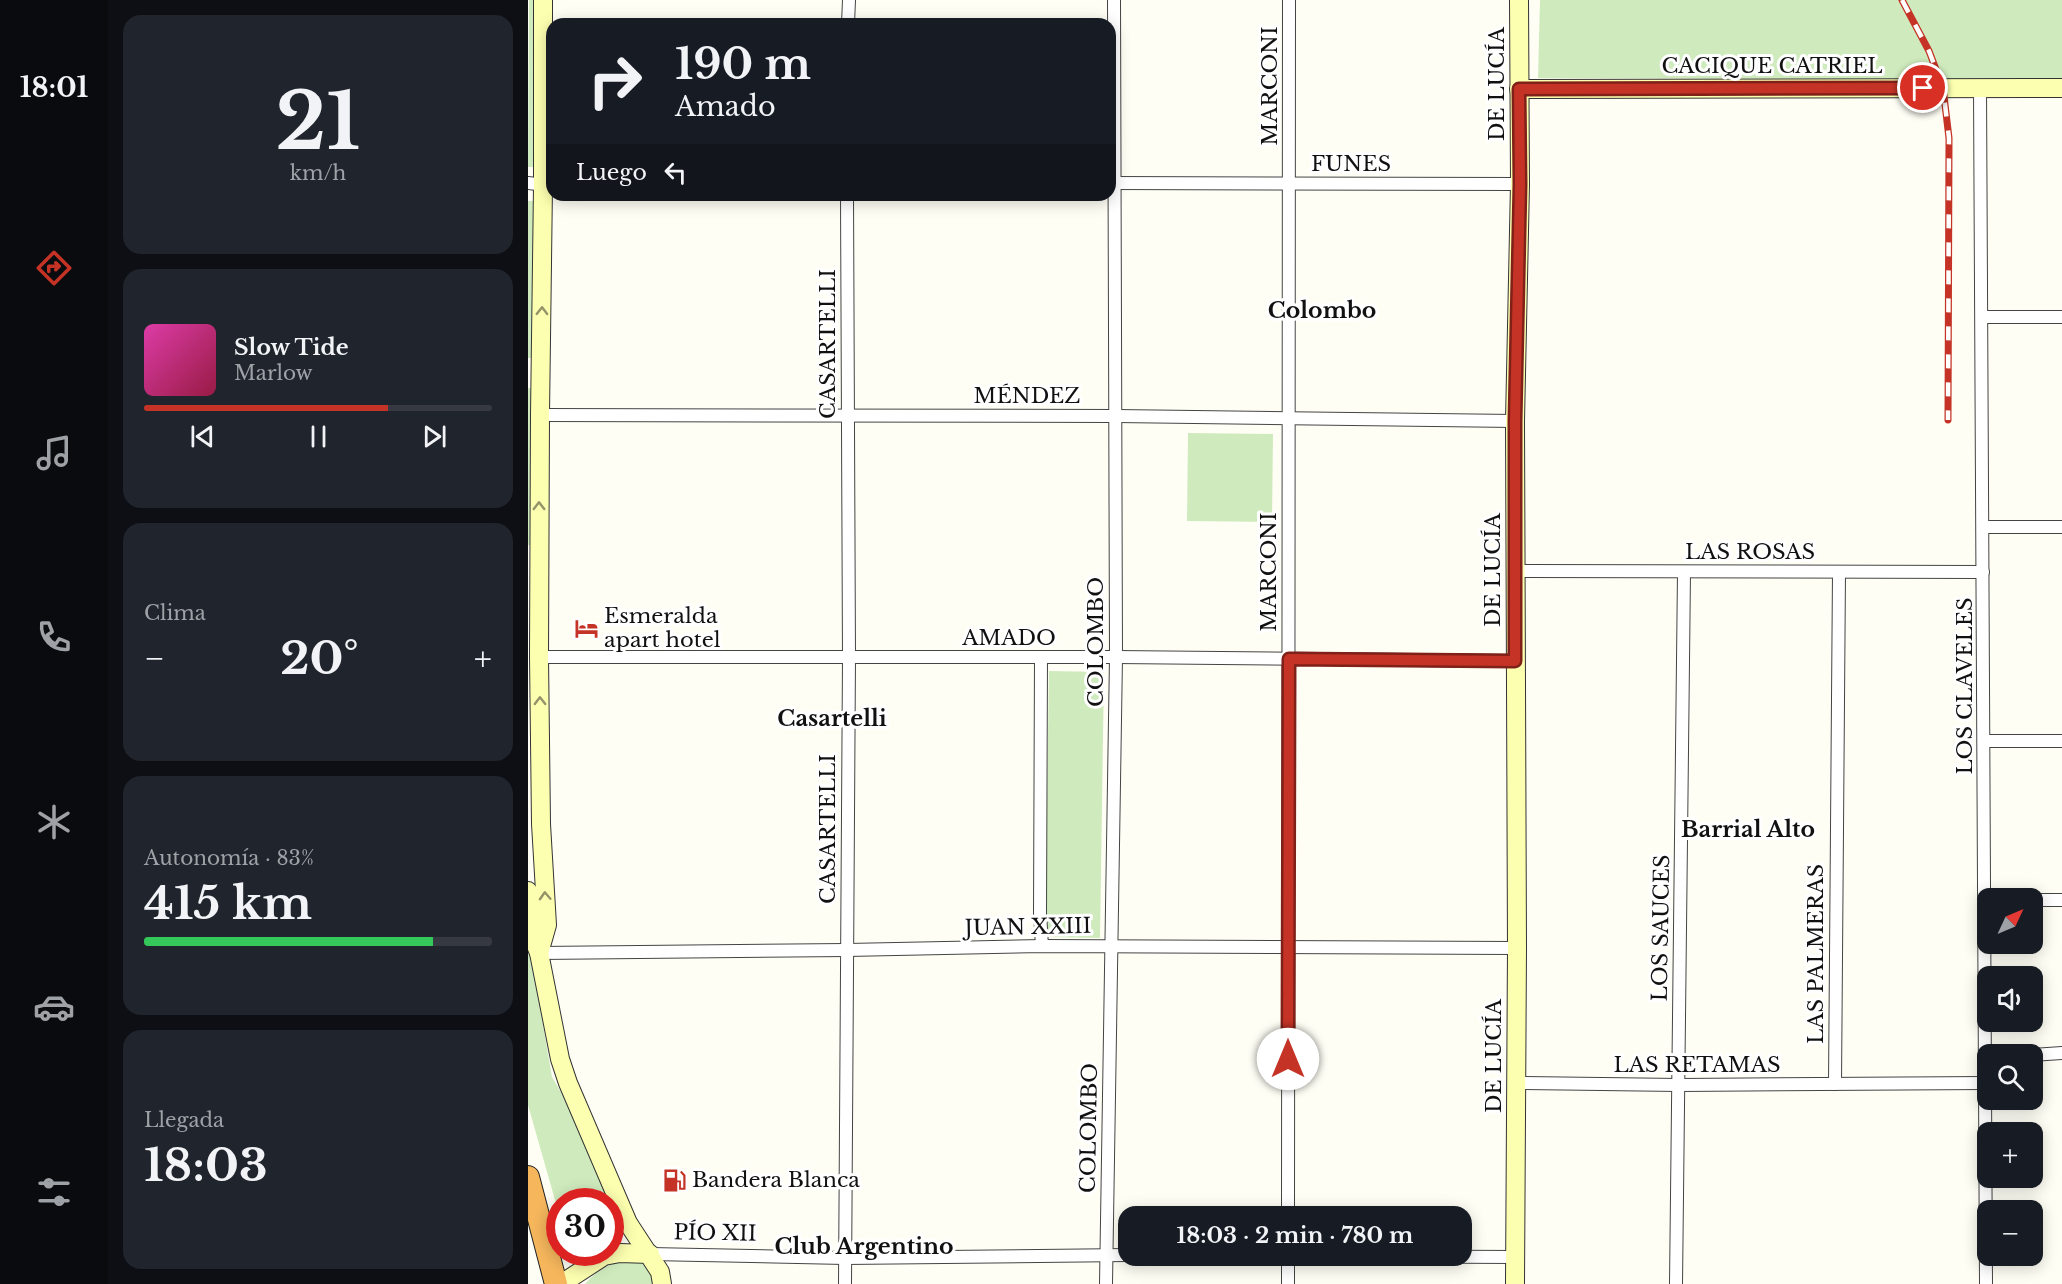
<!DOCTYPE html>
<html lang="es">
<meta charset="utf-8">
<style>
body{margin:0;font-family:"Libre Baskerville",serif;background:#20242c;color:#f1f3f6;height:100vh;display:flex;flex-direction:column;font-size:22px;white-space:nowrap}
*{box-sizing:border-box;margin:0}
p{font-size:20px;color:#9ea1a6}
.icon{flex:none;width:33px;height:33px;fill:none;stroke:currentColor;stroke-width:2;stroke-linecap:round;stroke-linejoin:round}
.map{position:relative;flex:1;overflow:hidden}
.drawer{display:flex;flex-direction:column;gap:15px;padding:15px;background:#0d0f14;width:420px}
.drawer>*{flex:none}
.guide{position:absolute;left:18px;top:18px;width:570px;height:183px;border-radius:18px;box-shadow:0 3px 15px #0003;background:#171b24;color:#f1f3f6;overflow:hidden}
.needle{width:39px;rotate:46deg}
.buttons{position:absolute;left:1449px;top:888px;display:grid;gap:12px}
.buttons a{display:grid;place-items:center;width:66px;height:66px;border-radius:12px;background:#171b24;box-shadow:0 3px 15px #0003;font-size:30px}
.speed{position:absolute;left:18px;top:1188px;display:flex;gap:12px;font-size:30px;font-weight:700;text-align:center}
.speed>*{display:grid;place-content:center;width:78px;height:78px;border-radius:50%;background:#171b24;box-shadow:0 3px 15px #0003;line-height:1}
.speed .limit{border:9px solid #d22;background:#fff;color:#111}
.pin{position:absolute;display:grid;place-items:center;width:51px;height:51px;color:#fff;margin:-26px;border:3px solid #fff;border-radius:50%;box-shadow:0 2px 6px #0007}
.me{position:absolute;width:66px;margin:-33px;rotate:0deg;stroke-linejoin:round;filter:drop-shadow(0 0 4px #0008)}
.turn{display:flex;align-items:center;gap:21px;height:126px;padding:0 30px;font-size:27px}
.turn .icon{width:78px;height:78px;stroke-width:2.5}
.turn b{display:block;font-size:42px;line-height:51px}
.then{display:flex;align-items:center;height:57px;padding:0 30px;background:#0003;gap:12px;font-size:22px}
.big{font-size:45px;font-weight:700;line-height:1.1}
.drawer .widget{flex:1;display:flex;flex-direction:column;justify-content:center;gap:9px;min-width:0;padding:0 21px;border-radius:18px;background:#20242c}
.drawer .dial{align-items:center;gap:0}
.dial b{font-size:78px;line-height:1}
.song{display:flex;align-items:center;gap:18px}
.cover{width:72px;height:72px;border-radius:9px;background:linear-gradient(135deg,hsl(320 70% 55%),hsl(340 70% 35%))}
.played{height:6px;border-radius:3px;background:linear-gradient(90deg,#c43325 70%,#363941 70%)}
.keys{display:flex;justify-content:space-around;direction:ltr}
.heat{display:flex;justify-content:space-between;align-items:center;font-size:33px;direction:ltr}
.charge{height:9px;border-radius:4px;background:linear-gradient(90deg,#34c759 83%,#363941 0)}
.trip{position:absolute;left:590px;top:1206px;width:354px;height:60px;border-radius:18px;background:#171b24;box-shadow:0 3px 15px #0003;font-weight:700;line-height:60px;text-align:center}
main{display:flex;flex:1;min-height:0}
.tabs{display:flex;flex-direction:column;width:108px;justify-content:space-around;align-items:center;background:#090b0e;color:#9ea1a6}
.tabs .icon{width:42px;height:42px}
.tabs .active{color:#c43325}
.tabs b{font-size:27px;color:#f1f3f6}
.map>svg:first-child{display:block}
</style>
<main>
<nav class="tabs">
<b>18:01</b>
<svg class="icon active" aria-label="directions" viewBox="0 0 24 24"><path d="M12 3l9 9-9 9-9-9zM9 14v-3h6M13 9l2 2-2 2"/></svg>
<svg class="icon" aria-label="music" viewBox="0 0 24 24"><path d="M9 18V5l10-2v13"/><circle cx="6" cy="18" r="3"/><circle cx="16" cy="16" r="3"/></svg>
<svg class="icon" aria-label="phone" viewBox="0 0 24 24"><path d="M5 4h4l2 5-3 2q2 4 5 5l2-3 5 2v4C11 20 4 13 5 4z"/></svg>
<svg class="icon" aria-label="climate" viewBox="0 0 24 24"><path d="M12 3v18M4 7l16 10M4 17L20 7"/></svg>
<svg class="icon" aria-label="car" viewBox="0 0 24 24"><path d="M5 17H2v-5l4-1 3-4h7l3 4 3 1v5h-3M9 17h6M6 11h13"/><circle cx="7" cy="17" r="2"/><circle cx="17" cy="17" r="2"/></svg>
<svg class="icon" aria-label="filters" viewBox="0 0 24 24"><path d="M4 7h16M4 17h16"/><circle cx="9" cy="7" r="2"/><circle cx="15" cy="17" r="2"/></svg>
</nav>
<section class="drawer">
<div class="widget dial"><b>21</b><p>km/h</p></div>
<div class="widget">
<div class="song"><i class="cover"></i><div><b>Slow Tide</b><p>Marlow</p></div></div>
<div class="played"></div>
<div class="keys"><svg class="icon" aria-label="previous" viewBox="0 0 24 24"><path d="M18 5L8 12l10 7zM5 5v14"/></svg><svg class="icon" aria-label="pause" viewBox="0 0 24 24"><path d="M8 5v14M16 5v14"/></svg><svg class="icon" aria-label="next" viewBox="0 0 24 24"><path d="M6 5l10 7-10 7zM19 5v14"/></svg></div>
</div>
<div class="widget"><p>Clima</p>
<div class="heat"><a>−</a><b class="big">20°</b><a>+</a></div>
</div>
<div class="widget"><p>Autonomía · 83%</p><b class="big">415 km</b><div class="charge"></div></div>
<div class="widget"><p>Llegada</p><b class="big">18:03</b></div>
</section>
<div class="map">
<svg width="1534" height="1284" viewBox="0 0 1534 1284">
<rect width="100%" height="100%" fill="#fffef5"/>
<g fill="#cfebbd">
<path d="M1 0H10L9 167H0Z"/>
<path d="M1012 0H1534V79L1010 78Z"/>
<rect x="0" y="201" width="7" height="157"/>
<rect x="0" y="388" width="5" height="157"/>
<path d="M660 433 745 434 744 522 659 521Z"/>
<path d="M521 671 576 672 572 938 517 937Z"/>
<path d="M0 949 9 989 24 1077 50 1121 83 1195 90 1222 86 1240 83 1242 82 1202H32L31 1214 0 1105Z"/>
<path d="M100 1259 115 1261 126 1276 128 1284H57C69 1270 82 1263 100 1259Z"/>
</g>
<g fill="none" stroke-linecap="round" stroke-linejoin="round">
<defs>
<g id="street">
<path d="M320 24 321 0"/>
<path d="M1452 88 1458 1284"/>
<path d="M0 183 24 186"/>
<path d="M582 183 992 184"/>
<path d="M1454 317H1534"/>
<path d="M12 415 588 416 987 421"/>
<path d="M1455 527H1534"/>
<path d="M988 571 1455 572"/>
<path d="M11 657H588L987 661"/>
<path d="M513 658 512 913 514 946"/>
<path d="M1457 741H1534"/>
<path d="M1504 900H1534"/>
<path d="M11 953 319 950 514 946 989 948"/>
<path d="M1504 1055 1534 1053"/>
<path d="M988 1083 1151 1085 1458 1083"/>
<path d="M1307 1084 1311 572"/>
<path d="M760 1216 761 0"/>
<path d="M122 1254 317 1258 600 1255"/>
<path d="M759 1256 988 1257"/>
<path d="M317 1284 321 658 319 195"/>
<path d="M578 1284 588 657 586 0"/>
<path d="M760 1284V1256"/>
<path d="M1148 1284 1156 572"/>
</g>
<g id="secondary">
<path d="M991 89 1534 88"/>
<path d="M0 891 3 933 11 953 32 1059 40 1083 100 1223 132 1272 134 1284"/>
<path d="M11 953 19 925 13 824 11 657 12 415 15 186V0"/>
<path d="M33 1284 76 1256 92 1253 122 1254"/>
<path d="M987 1284 989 948 987 421 992 184 991 0"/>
</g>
<path id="highway" d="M0 1177 28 1284"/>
</defs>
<use href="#street" stroke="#444" stroke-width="14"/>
<use href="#secondary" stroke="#333" stroke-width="20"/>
<use href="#highway" stroke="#222" stroke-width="24"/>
<use href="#street" stroke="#fff" stroke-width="12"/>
<use href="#secondary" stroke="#fdffb0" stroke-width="18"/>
<use href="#highway" stroke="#f5b65c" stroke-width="22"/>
<defs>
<path id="rail" d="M1374 0 1401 51 1415 88 1421 138 1420 420"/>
</defs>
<use href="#rail" stroke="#c43325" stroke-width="7"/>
<use href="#rail" stroke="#fff" stroke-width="4.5" stroke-dasharray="14" stroke-linecap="butt"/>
</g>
<defs><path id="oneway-chevron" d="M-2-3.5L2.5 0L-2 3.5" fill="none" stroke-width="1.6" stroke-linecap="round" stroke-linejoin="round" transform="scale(1.5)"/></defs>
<g stroke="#939468">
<use href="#oneway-chevron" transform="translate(14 311) rotate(-89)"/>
<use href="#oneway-chevron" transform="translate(11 506) rotate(-90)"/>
<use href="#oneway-chevron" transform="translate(12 701) rotate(-91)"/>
<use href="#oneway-chevron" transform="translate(17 896) rotate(-93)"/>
</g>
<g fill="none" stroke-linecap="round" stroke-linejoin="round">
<defs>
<path id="route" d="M760 1059 761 659 987 661V421L992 184 991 89 1395 88"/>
</defs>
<use href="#route" stroke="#7f2118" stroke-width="15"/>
<use href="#route" stroke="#c43325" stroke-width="10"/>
</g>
<defs>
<symbol id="hotel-bare" viewBox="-9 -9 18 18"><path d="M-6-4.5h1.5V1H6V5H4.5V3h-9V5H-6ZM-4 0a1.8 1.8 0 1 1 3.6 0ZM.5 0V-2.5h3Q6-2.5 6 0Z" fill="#c43325" stroke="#fff" stroke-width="2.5" paint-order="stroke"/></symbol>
<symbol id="fuel-bare" viewBox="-9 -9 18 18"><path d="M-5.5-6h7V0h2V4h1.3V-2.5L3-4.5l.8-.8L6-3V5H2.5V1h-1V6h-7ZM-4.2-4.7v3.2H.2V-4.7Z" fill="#c43325" stroke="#fff" stroke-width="2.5" paint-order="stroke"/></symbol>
</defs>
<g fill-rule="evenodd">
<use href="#hotel-bare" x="42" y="612" width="33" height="33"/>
<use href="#fuel-bare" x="130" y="1164" width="33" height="33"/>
</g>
<g text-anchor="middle" stroke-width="6" stroke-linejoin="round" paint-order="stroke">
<g font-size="21" fill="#111" stroke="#fff">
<text x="1244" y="73">CACIQUE CATRIEL</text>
<text transform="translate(969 84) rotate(-90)" y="7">DE LUCÍA</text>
<text transform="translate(742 86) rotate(-90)" y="7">MARCONI</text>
<text x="823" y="171">FUNES</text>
<text transform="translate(300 344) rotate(-90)" y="7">CASARTELLI</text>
<text x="499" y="403">MÉNDEZ</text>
<text x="1222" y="559">LAS ROSAS</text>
<text transform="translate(965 570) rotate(-90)" y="7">DE LUCÍA</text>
<text transform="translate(741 572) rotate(-90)" y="7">MARCONI</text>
<text x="481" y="645">AMADO</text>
<text transform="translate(568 642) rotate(-90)" y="7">COLOMBO</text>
<text transform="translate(1437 686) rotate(-90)" y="7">LOS CLAVELES</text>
<text transform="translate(300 829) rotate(-90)" y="7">CASARTELLI</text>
<text transform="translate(500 927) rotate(-1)" y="7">JUAN XXIII</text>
<text transform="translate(1133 928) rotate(-89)" y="7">LOS SAUCES</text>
<text transform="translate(1288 954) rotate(-90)" y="7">LAS PALMERAS</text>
<text transform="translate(966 1056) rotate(-90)" y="7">DE LUCÍA</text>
<text x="1169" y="1072">LAS RETAMAS</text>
<text transform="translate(561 1128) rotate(-89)" y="7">COLOMBO</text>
<text transform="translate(187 1233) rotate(1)" y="7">PÍO XII</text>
</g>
<g font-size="21" fill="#111" stroke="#fff" text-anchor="start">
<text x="76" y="623">Esmeralda<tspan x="76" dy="24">apart hotel</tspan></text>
<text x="164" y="1187">Bandera Blanca</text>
</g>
<g font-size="22" font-weight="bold" fill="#111" stroke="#fff">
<text x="794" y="318">Colombo</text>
<text x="304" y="726">Casartelli</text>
<text x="1220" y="837">Barrial Alto</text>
<text x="336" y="1254">Club Argentino</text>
</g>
</g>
</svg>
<div class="buttons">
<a><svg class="needle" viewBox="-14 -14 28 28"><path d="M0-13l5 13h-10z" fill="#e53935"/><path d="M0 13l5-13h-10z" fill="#9ea1a6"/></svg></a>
<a><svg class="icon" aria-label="sound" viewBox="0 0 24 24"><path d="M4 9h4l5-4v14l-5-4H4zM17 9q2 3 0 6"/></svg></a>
<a><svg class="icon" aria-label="search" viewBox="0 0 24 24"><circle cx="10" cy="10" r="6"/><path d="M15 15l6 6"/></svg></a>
<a>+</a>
<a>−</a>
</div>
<div class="speed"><div class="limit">30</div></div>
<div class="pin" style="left:1395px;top:88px;background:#d93025"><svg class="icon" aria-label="arrive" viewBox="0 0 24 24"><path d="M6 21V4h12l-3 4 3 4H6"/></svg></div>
<svg class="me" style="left:760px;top:1059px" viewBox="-20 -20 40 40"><circle r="19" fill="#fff"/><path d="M0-13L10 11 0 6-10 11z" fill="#c43325"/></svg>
<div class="trip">18:03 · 2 min · 780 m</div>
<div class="guide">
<div class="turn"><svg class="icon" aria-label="right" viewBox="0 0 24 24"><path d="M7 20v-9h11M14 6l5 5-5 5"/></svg><div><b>190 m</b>Amado</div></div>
<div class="then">Luego<svg class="icon" aria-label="left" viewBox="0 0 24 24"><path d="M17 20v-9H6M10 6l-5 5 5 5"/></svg></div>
</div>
</div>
</main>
